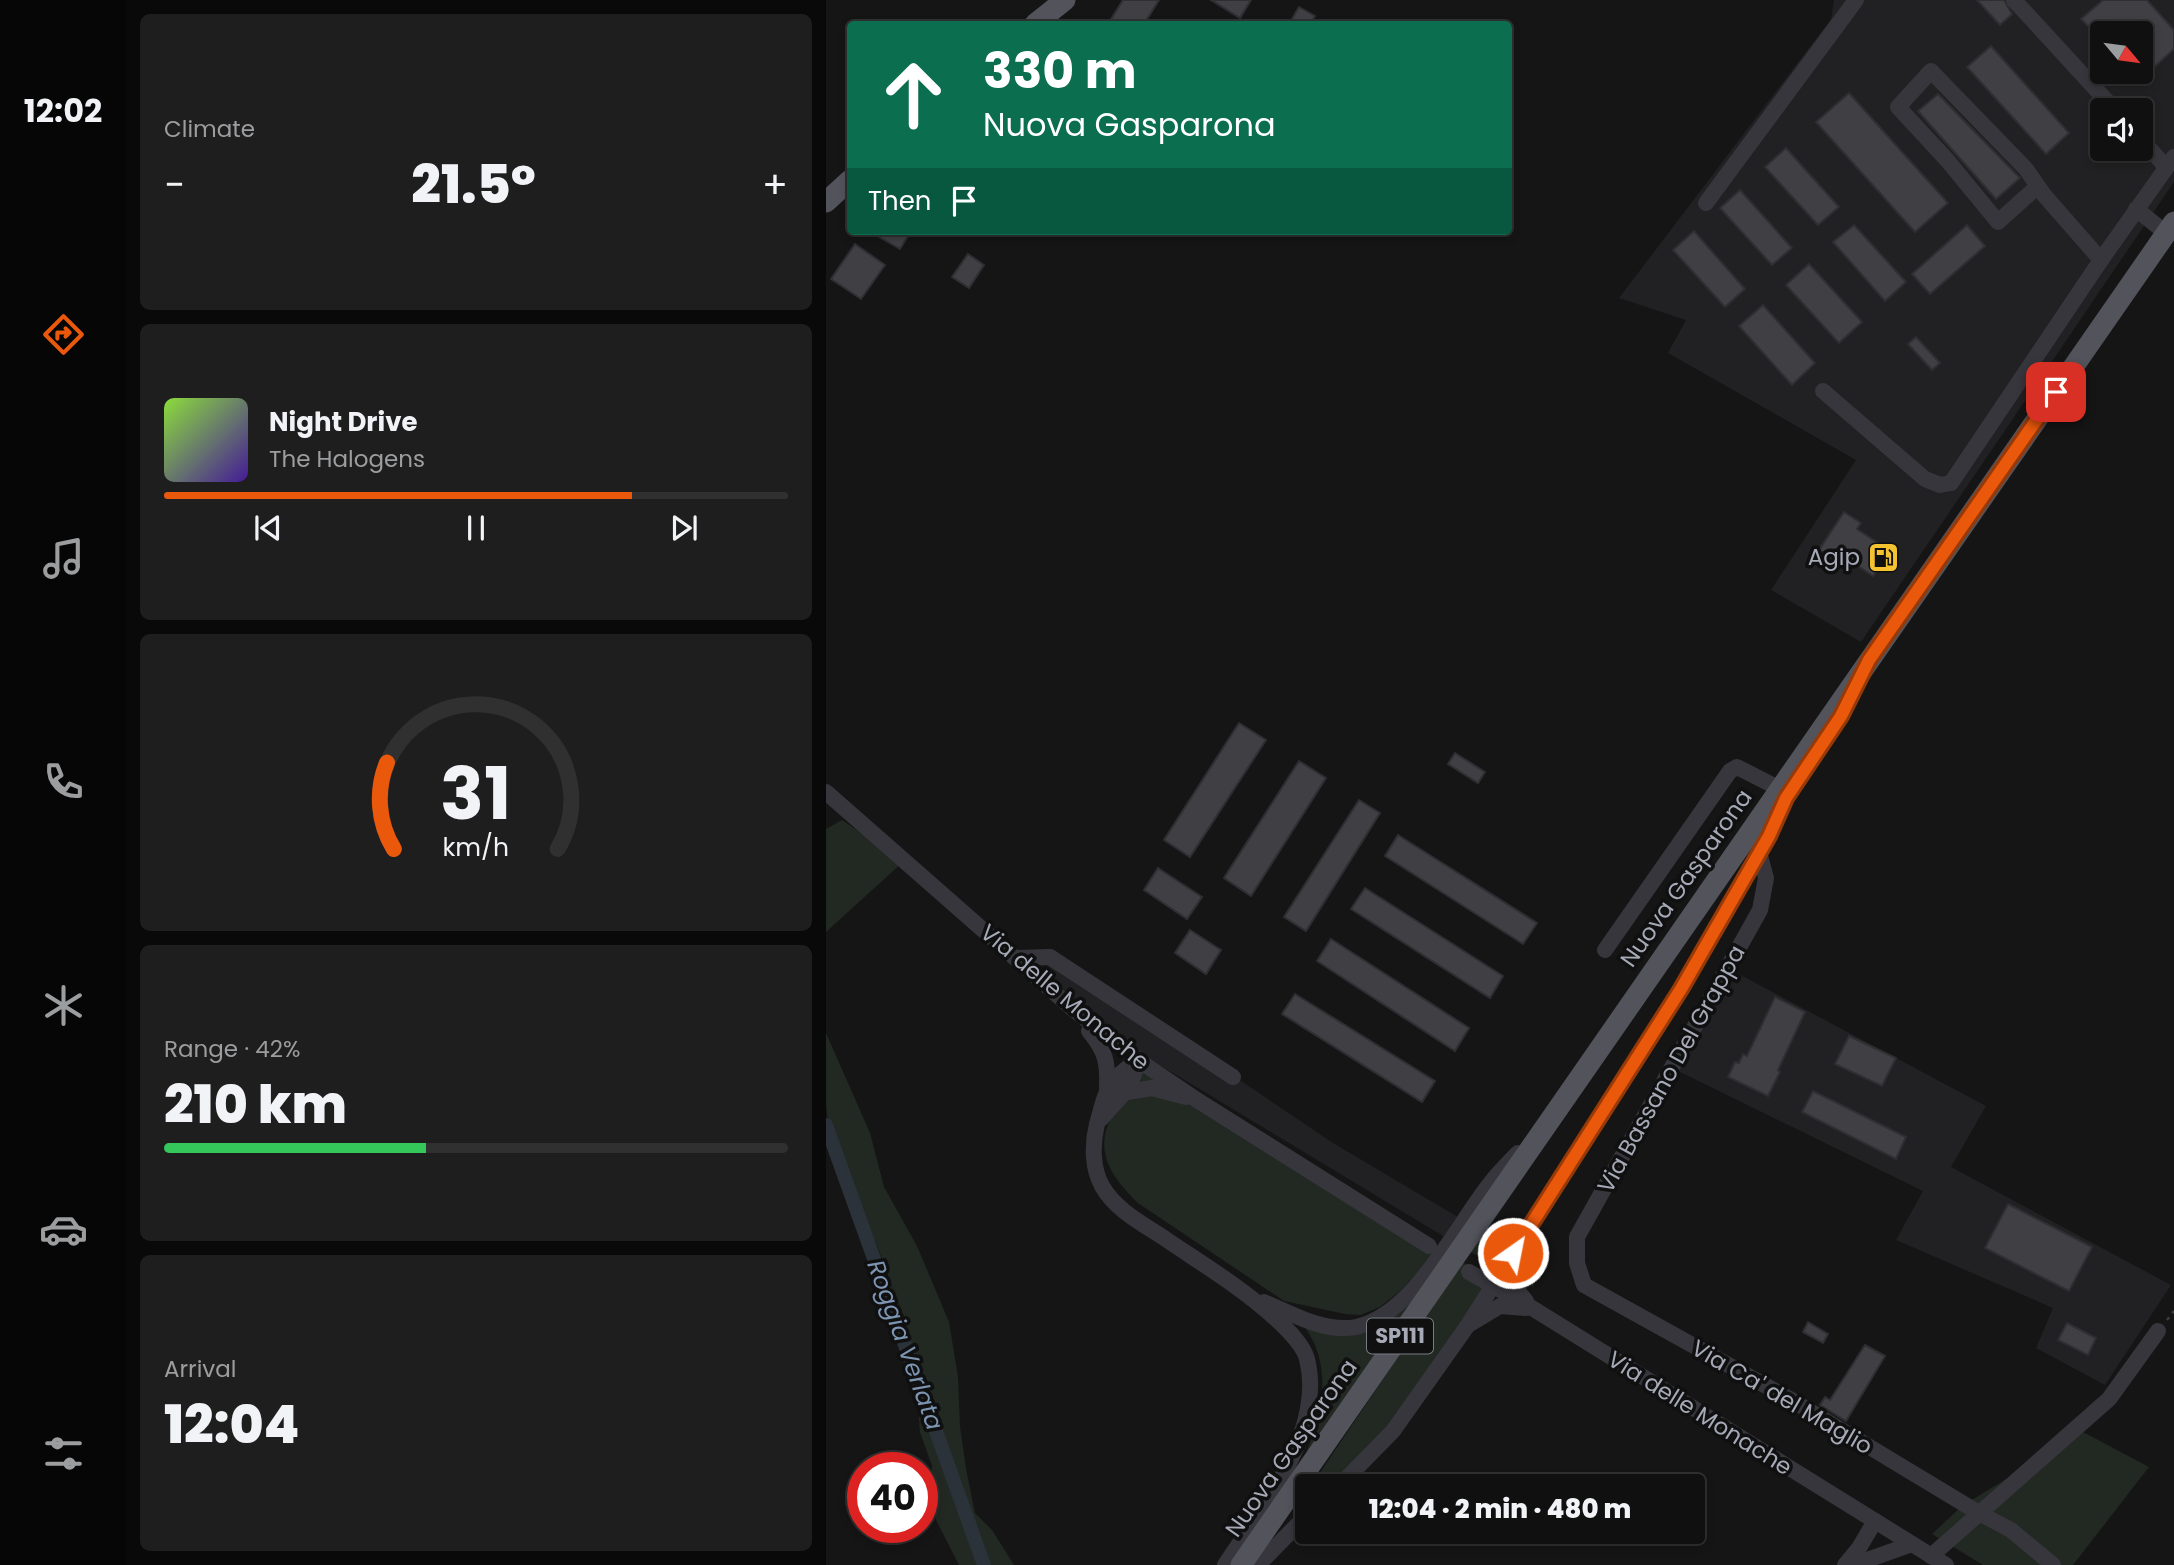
<!DOCTYPE html>
<meta charset="utf-8">
<style>
body{margin:0;font-family:Poppins,sans-serif;background:#1e1e1e;color:#f1f3f6;height:100vh;display:flex;flex-direction:column;font-size:26px;white-space:nowrap}
*{box-sizing:border-box;margin:0}
p{font-size:23px;color:#9c9d9f}
.icon{flex:none;width:38px;height:38px;fill:none;stroke:currentColor;stroke-width:2;stroke-linecap:round;stroke-linejoin:round}
.map{position:relative;flex:1;overflow:hidden}
.details{display:flex;flex-direction:column;gap:14px;padding:14px;background:#090909;width:700px}
.details>*{flex:none}
.hud{position:absolute;left:21px;top:21px;width:665px;height:214px;border-radius:7px;box-shadow:0 4px 10px #0003,0 0 0 2px #303030;background:#0b6e4f;color:#fff;overflow:hidden}
.needle{width:46px;rotate:119deg}
.buttons{position:absolute;left:1264px;top:21px;display:grid;gap:14px}
.buttons a{display:grid;place-items:center;width:63px;height:63px;border-radius:7px;background:#101010;box-shadow:0 4px 10px #0003,0 0 0 2px #303030;font-size:35px}
.speed{position:absolute;left:21px;top:1452px;display:flex;gap:14px;font-size:35px;font-weight:700;text-align:center}
.speed>*{display:grid;place-content:center;width:91px;height:91px;border-radius:50%;background:#101010;box-shadow:0 4px 10px #0003,0 0 0 2px #303030;line-height:1}
.speed .limit{border:10px solid #d22;background:#fff;color:#111}
.pin{position:absolute;display:grid;place-items:center;width:60px;height:60px;color:#fff;margin:-30px;border-radius:14px;box-shadow:0 4px 10px #0006}
.me{position:absolute;width:77px;margin:-38px;rotate:33deg;stroke-linejoin:round;filter:drop-shadow(0 0 5px #0008)}
.turn{display:flex;align-items:center;gap:24px;height:147px;padding:0 21px;font-size:32px}
.turn .icon{width:91px;height:91px;stroke-width:2.5}
.turn b{display:block;font-size:49px;line-height:60px}
.then{display:flex;align-items:center;height:66px;padding:0 21px;background:#0003;gap:14px;font-size:26px}
.big{font-size:52px;font-weight:800;line-height:1.1}
.details .tile{flex:1;display:flex;flex-direction:column;justify-content:center;gap:10px;min-width:0;padding:0 24px;border-radius:10px;background:#1e1e1e}
.details .dial{align-items:center;gap:0}
.dial svg{height:182px;overflow:visible;fill:none;stroke:#303030;stroke-width:7;stroke-linecap:round;text-anchor:middle}
.dial text{fill:#f1f3f6;stroke:none}
.song{display:flex;align-items:center;gap:21px}
.cover{width:84px;height:84px;border-radius:10px;background:linear-gradient(135deg,hsl(90 70% 55%),hsl(260 70% 35%))}
.played{height:7px;border-radius:4px;background:linear-gradient(90deg,#ea580c 75%,#303030 75%)}
.keys{display:flex;justify-content:space-around;direction:ltr}
.heat{display:flex;justify-content:space-between;align-items:center;font-size:38px;direction:ltr}
.charge{height:10px;border-radius:5px;background:linear-gradient(90deg,#34c759 42%,#303030 0)}
.trip{position:absolute;left:469px;top:1474px;width:410px;height:70px;border-radius:7px;background:#101010;box-shadow:0 4px 10px #0003,0 0 0 2px #303030;font-weight:800;line-height:70px;text-align:center}
main{display:flex;flex:1;min-height:0}
.dock{display:flex;flex-direction:column;width:126px;justify-content:space-around;align-items:center;background:#060606;color:#9c9d9f}
.dock .icon{width:49px;height:49px}
.dock .current{color:#ea580c}
.dock b{font-size:32px;color:#f1f3f6}
.map>svg:first-child{display:block}
</style>
<main>
<nav class="dock">
<b>12:02</b>
<svg class="icon current" aria-label="directions" viewBox="0 0 24 24"><path d="M12 3l9 9-9 9-9-9zM9 14v-3h6M13 9l2 2-2 2"/></svg>
<svg class="icon" aria-label="music" viewBox="0 0 24 24"><path d="M9 18V5l10-2v13"/><circle cx="6" cy="18" r="3"/><circle cx="16" cy="16" r="3"/></svg>
<svg class="icon" aria-label="phone" viewBox="0 0 24 24"><path d="M5 4h4l2 5-3 2q2 4 5 5l2-3 5 2v4C11 20 4 13 5 4z"/></svg>
<svg class="icon" aria-label="climate" viewBox="0 0 24 24"><path d="M12 3v18M4 7l16 10M4 17L20 7"/></svg>
<svg class="icon" aria-label="car" viewBox="0 0 24 24"><path d="M5 17H2v-5l4-1 3-4h7l3 4 3 1v5h-3M9 17h6M6 11h13"/><circle cx="7" cy="17" r="2"/><circle cx="17" cy="17" r="2"/></svg>
<svg class="icon" aria-label="filters" viewBox="0 0 24 24"><path d="M4 7h16M4 17h16"/><circle cx="9" cy="7" r="2"/><circle cx="15" cy="17" r="2"/></svg>
</nav>
<section class="details">
<div class="tile"><p>Climate</p>
<div class="heat"><a>−</a><b class="big">21.5°</b><a>+</a></div>
</div>
<div class="tile">
<div class="song"><i class="cover"></i><div><b>Night Drive</b><p>The Halogens</p></div></div>
<div class="played"></div>
<div class="keys"><svg class="icon" aria-label="previous" viewBox="0 0 24 24"><path d="M18 5L8 12l10 7zM5 5v14"/></svg><svg class="icon" aria-label="pause" viewBox="0 0 24 24"><path d="M8 5v14M16 5v14"/></svg><svg class="icon" aria-label="next" viewBox="0 0 24 24"><path d="M6 5l10 7-10 7zM19 5v14"/></svg></div>
</div>
<div class="tile dial"><svg viewBox="0 0 100 80">
<path d="M14 69A42 42 0 1 1 86 69"/>
<path d="M14 69A42 42 0 0 1 11 31" stroke="#ea580c"/>
<text x="50" y="56" font-size="32" font-weight="700">31</text>
<text x="50" y="72" font-size="11">km/h</text>
</svg></div>
<div class="tile"><p>Range · 42%</p><b class="big">210 km</b><div class="charge"></div></div>
<div class="tile"><p>Arrival</p><b class="big">12:04</b></div>
</section>
<div class="map">
<svg width="1348" height="1565" viewBox="0 0 1348 1565">
<rect width="100%" height="100%" fill="#151516"/>
<g fill="#212123" fill-rule="evenodd">
<path d="M1008 0H1348V182L1035 642 945 590 1030 460 842 353 860 320 793 298 1005 19ZM1276 33H1314V72H1276ZM1276 110H1314V149H1276Z"/>
<path d="M228 957 298 1002 507 1143 637 1220 622 1239 304 1047 217 972Z"/>
<path d="M909 972 1160 1106 1125 1167 1345 1285 1279 1385 1210 1348 1227 1308 1070 1240 1097 1191 850 1070Z"/>
</g>
<g fill="#212922">
<path d="M16 820 77 862 0 932V829Z"/>
<path d="M0 1033 44 1133 58 1187 91 1246 123 1322 132 1377 134 1426 140 1469 149 1513 166 1530 188 1565H133L110 1520 104 1494 106 1466 94 1432 88 1362 68 1292 51 1245 41 1224 29 1207 22 1178 3 1131 0 1104Z"/>
<path d="M314 1069 614 1249 574 1291 554 1307 534 1315 519 1314 458 1301 312 1203C256 1149 279 1125 314 1069Z"/>
<path d="M656 1231 700 1259 708 1287 643 1251Z"/>
<path d="M636 1262 676 1283 594 1393 506 1486H485Z"/>
<path d="M607 1278 463 1496C481 1449 510 1396 489 1345 485 1336 478 1326 473 1317L535 1327Z"/>
<path d="M1257 1432 1323 1467 1247 1565H1157L1106 1534 1136 1506Z"/>
</g>
<g fill="none" stroke-linecap="round" stroke-linejoin="round">
<path stroke="#2b323a" stroke-width="14" d="M0 1125 158 1565"/>
</g>
<g fill="#3f3f44" stroke="#2f2f33" stroke-width="2">
<path d="M297 0H333L318 24H282Z"/>
<path d="M385 0H425L414 18Z"/>
<path d="M1151 0H1178L1186 14 1174 25Z"/>
<path d="M1277 0H1321L1348 30V49L1314 80V33H1269L1255 19Z"/>
<path d="M473 7 489 16 484 24H463Z"/>
<path d="M1165 46 1243 133 1220 154 1141 67Z"/>
<path d="M1023 93 1122 203 1089 232 990 122Z"/>
<path d="M1112 94 1194 178 1170 199 1092 111Z"/>
<path d="M960 148 1013 207 992 225 939 167Z"/>
<path d="M914 190 966 248 946 265 894 208Z"/>
<path d="M1028 225 1080 282 1059 301 1007 242Z"/>
<path d="M1141 225 1159 246 1104 294 1086 274Z"/>
<path d="M43 231H85L74 249Z"/>
<path d="M868 231 919 289 899 307 847 250Z"/>
<path d="M29 244 59 265 35 299 5 279Z"/>
<path d="M142 254 158 265 143 288 126 277Z"/>
<path d="M983 264 1036 322 1013 343 960 285Z"/>
<path d="M937 305 989 363 966 385 913 326Z"/>
<path d="M1090 337 1114 363 1106 370 1082 344Z"/>
<path d="M1018 512 1035 523 1031 529 1064 551 1047 576 1014 554 1010 561 993 550Z"/>
<path d="M413 723 440 740 364 857 338 840Z"/>
<path d="M629 753 659 772 652 783 622 764Z"/>
<path d="M473 761 500 778 425 896 398 878Z"/>
<path d="M533 800 554 813 480 931 458 917Z"/>
<path d="M572 835 711 923 697 944 559 856Z"/>
<path d="M332 868 376 897 361 919 318 890Z"/>
<path d="M539 888 677 976 664 998 525 909Z"/>
<path d="M364 930 395 950 380 974 349 953Z"/>
<path d="M505 939 643 1028 629 1051 491 961Z"/>
<path d="M469 994 609 1081 596 1102 456 1014Z"/>
<path d="M949 997 979 1012 952 1070 954 1072 942 1096 902 1077 909 1062 913 1063 917 1054 921 1056Z"/>
<path d="M1023 1036 1070 1058 1056 1086 1009 1064Z"/>
<path d="M987 1091 1080 1137 1070 1159 976 1112Z"/>
<path d="M1182 1204 1266 1247 1243 1291 1159 1248Z"/>
<path d="M982 1322 1002 1334 997 1343 977 1332Z"/>
<path d="M1241 1323 1270 1338 1262 1355 1232 1340Z"/>
<path d="M1039 1345 1059 1356 1020 1421 994 1405 999 1397 1004 1400Z"/>
</g>
<g fill="none" stroke-linecap="round" stroke-linejoin="round">
<path stroke="#3c3d43" stroke-width="2.5" stroke-dasharray="3.5 5" stroke-linecap="butt" d="M1341 1320 1348 1311"/>
<g stroke="#36363c" stroke-width="16">
<path d="M1188 0 1289 110"/>
<path d="M1314 138 1340 167"/>
<path d="M1212 186 1172 222 1121 160 1072 107 1105 71 1200 169 1218 195 1275 260"/>
<path d="M880 203 1030 0"/>
<path d="M1310 209 1340 233"/>
<path d="M997 391 1099 479 1114 485 1125 483 1275 260 1348 157"/>
<path d="M0 792 247 1009 312 1060 371 1100 603 1246"/>
<path d="M933 852 940 878 934 910 751 1237V1263L758 1285 969 1402 1153 1513 1185 1530 1227 1565"/>
<path d="M779 950 904 771 911 767 954 789"/>
<path d="M189 958 224 957 407 1077"/>
<path d="M263 1031C280 1052 282 1062 281 1088"/>
<path d="M312 1060C280 1082 281 1089 271 1124 266 1144 266 1168 276 1186 290 1211 319 1225 341 1240 378 1265 416 1288 449 1318 460 1328 477 1344 481 1359 499 1431 436 1509 399 1565"/>
<path d="M301 1092 326 1088 360 1097"/>
<path d="M275 1119C294 1096 305 1092 312 1060"/>
<path d="M693 1252C687 1271 685 1285 700 1301"/>
<path d="M643 1272 706 1308 1120 1565"/>
<path d="M438 1302C466 1314 499 1333 530 1327 587 1315 630 1227 663 1185 672 1173 682 1163 692 1153"/>
<path d="M644 1324 674 1306 700 1308"/>
<path d="M513 1486 567 1431 642 1325 855 989 943 836 960 798 970 783"/>
<path d="M1105 1556 1283 1399 1332 1331"/>
<path d="M432 1565 481 1515"/>
<path d="M1019 1565 1033 1548 1049 1521"/>
<path d="M1027 1565 1086 1544"/>
</g>
<g stroke="#52535b" stroke-width="21">
<path d="M209 24 239 0"/>
<path d="M0 202 24 180"/>
<path d="M415 1565 1348 222"/>
</g>
</g>
<g fill="none" stroke-linecap="round" stroke-linejoin="round">
<defs>
<path id="route" d="M687 1253 855 989 943 836 960 798 1015 716 1043 660 1230 392"/>
</defs>
<use href="#route" stroke="#983908" stroke-width="18"/>
<use href="#route" stroke="#ea580c" stroke-width="12"/>
</g>
<defs>
<symbol id="fuel-square" viewBox="-11 -11 22 22"><rect x="-9" y="-9" width="18" height="18" rx="4" fill="#f4c32f" stroke="#101011"/><path d="M-5.5-6h7V0h2V4h1.3V-2.5L3-4.5l.8-.8L6-3V5H2.5V1h-1V6h-7ZM-4.2-4.7v3.2H.2V-4.7Z" fill="#111"/></symbol>
</defs>
<g fill-rule="evenodd">
<use href="#fuel-square" x="1040" y="540" width="35" height="35"/>
</g>
<g text-anchor="middle" stroke-width="7" stroke-linejoin="round" paint-order="stroke">
<rect fill="#101011" stroke="#797c85" stroke-width="2" x="541" y="1318.5" width="66" height="35" rx="5"/>
<g font-size="21" font-weight="bold" fill="#a6aab7">
<text x="574" y="1343">SP111</text>
</g>
<g font-size="23" fill="#a6aab7" stroke="#101011" text-anchor="end">
<text x="1034" y="565">Agip</text>
</g>
<g font-size="23" fill="#a6aab7" stroke="#101011">
<text transform="translate(860 878) rotate(-55)" y="8">Nuova Gasparona</text>
<text transform="translate(239 997) rotate(40)" y="8">Via delle Monache</text>
<text transform="translate(845 1069) rotate(-61)" y="8">Via Bassano Del Grappa</text>
<text transform="translate(956 1397) rotate(30)" y="8">Via Ca' del Maglio</text>
<text transform="translate(874 1413) rotate(32)" y="8">Via delle Monache</text>
<text transform="translate(465 1448) rotate(-55)" y="8">Nuova Gasparona</text>
</g>
<g font-size="24" font-style="italic" fill="#7d95b2" stroke="#101011">
<text transform="translate(79 1345) rotate(70)" y="8">Roggia Verlata</text>
</g>
</g>
</svg>
<div class="buttons">
<a><svg class="needle" viewBox="-14 -14 28 28"><path d="M0-13l5 13h-10z" fill="#e53935"/><path d="M0 13l5-13h-10z" fill="#9c9d9f"/></svg></a>
<a><svg class="icon" aria-label="sound" viewBox="0 0 24 24"><path d="M4 9h4l5-4v14l-5-4H4zM17 9q2 3 0 6"/></svg></a>
</div>
<div class="speed"><div class="limit">40</div></div>
<div class="pin" style="left:1230px;top:392px;background:#d93025"><svg class="icon" aria-label="arrive" viewBox="0 0 24 24"><path d="M6 21V4h12l-3 4 3 4H6"/></svg></div>
<svg class="me" style="left:687px;top:1253px" viewBox="-20 -20 40 40"><circle r="17" fill="#ea580c" stroke="#fff" stroke-width="3"/><path d="M0-11L8 9 0 5-8 9z" fill="#fff"/></svg>
<div class="trip">12:04 · 2 min · 480 m</div>
<div class="hud">
<div class="turn"><svg class="icon" aria-label="ahead" viewBox="0 0 24 24"><path d="M12 20V5M6 11l6-6 6 6"/></svg><div><b>330 m</b>Nuova Gasparona</div></div>
<div class="then">Then<svg class="icon" aria-label="arrive" viewBox="0 0 24 24"><path d="M6 21V4h12l-3 4 3 4H6"/></svg></div>
</div>
</div>
</main>
